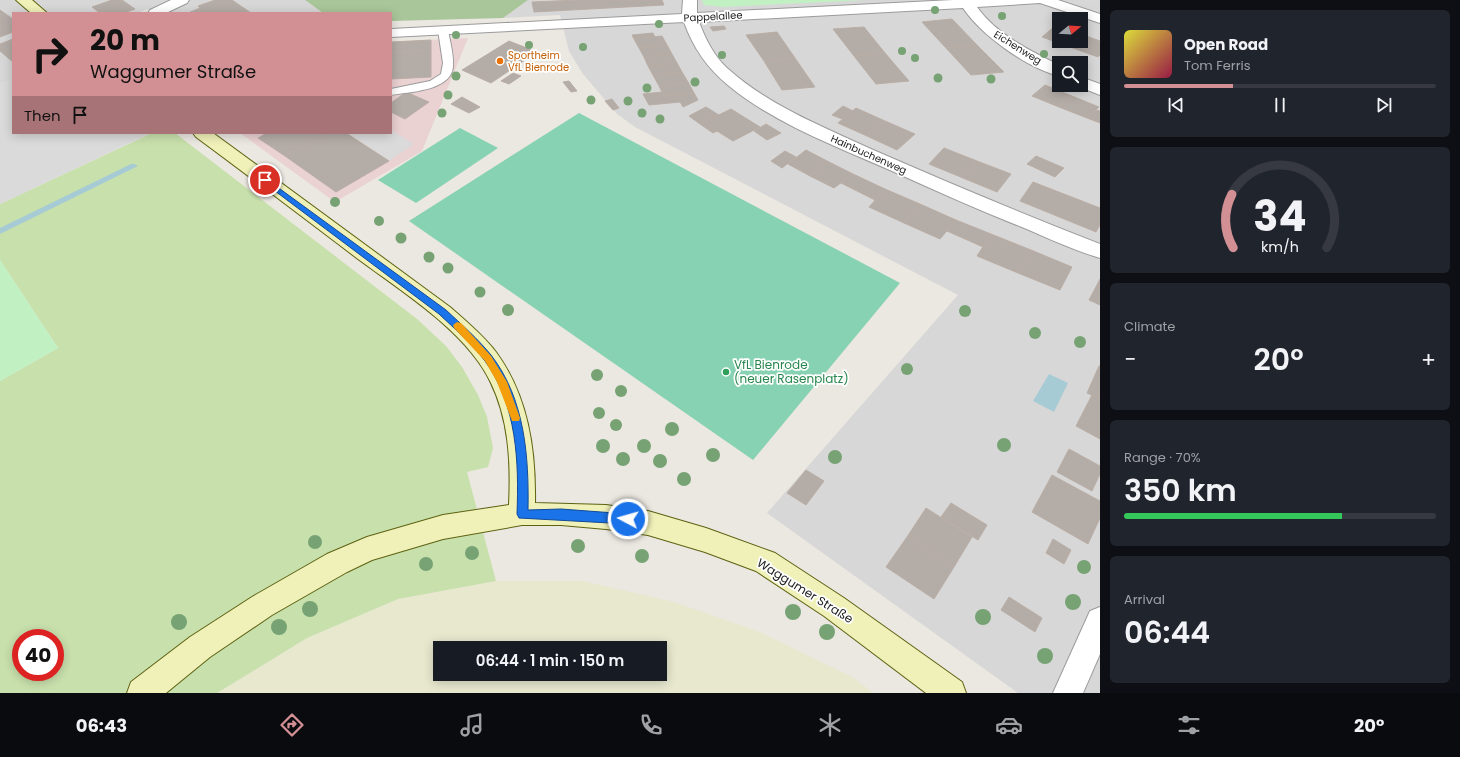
<!DOCTYPE html>
<meta charset="utf-8">
<style>
body{margin:0;font-family:Poppins,sans-serif;background:#20242c;color:#f1f3f6;height:100vh;display:flex;flex-direction:column;font-size:15px;white-space:nowrap}
*{box-sizing:border-box;margin:0}
p{font-size:13px;color:#9ea1a6}
.icon{flex:none;width:22px;height:22px;fill:none;stroke:currentColor;stroke-width:2;stroke-linecap:round;stroke-linejoin:round}
.map{position:relative;flex:1;overflow:hidden}
.details{display:flex;flex-direction:column;gap:10px;padding:10px;background:#0d0f14;width:360px}
.details>*{flex:none}
.top-card{position:absolute;left:12px;top:12px;width:380px;height:122px;border-radius:0px;box-shadow:0 2px 10px #0003;background:#d39094;color:#111;overflow:hidden}
.needle{width:26px;rotate:72deg}
.buttons{position:absolute;left:1052px;top:12px;display:grid;gap:8px}
.buttons a{display:grid;place-items:center;width:36px;height:36px;border-radius:0px;background:#171b24;box-shadow:0 2px 10px #0003;font-size:20px}
.speed{position:absolute;left:12px;top:629px;display:flex;gap:8px;font-size:20px;font-weight:700;text-align:center}
.speed>*{display:grid;place-content:center;width:52px;height:52px;border-radius:50%;background:#171b24;box-shadow:0 2px 10px #0003;line-height:1}
.speed .limit{border:6px solid #d22;background:#fff;color:#111}
.pin{position:absolute;display:grid;place-items:center;width:34px;height:34px;color:#fff;margin:-17px;border:2px solid #fff;border-radius:50%;box-shadow:0 1px 4px #0007}
.me{position:absolute;width:44px;margin:-22px;rotate:276deg;stroke-linejoin:round;filter:drop-shadow(0 0 3px #0008)}
.turn{display:flex;align-items:center;gap:14px;height:84px;padding:0 12px;font-size:18px}
.turn .icon{width:52px;height:52px;stroke-width:2.5}
.turn b{display:block;font-size:28px;line-height:34px}
.then{display:flex;align-items:center;height:38px;padding:0 12px;background:#0003;gap:8px;font-size:15px}
.big{font-size:30px;font-weight:600;line-height:1.1}
.details .widget{flex:1;display:flex;flex-direction:column;justify-content:center;gap:6px;min-width:0;padding:0 14px;border-radius:6px;background:#20242c}
.details .dial{align-items:center;gap:0}
.dial svg{height:104px;overflow:visible;fill:none;stroke:#363941;stroke-width:7;stroke-linecap:round;text-anchor:middle}
.dial text{fill:#f1f3f6;stroke:none}
.song{display:flex;align-items:center;gap:12px}
.cover{width:48px;height:48px;border-radius:6px;background:linear-gradient(135deg,hsl(60 70% 55%),hsl(340 70% 35%))}
.played{height:4px;border-radius:2px;background:linear-gradient(90deg,#d39094 35%,#363941 35%)}
.keys{display:flex;justify-content:space-around;direction:ltr}
.heat{display:flex;justify-content:space-between;align-items:center;font-size:22px;direction:ltr}
.charge{height:6px;border-radius:3px;background:linear-gradient(90deg,#34c759 70%,#363941 0)}
.trip{position:absolute;left:433px;top:641px;width:234px;height:40px;border-radius:0px;background:#171b24;box-shadow:0 2px 10px #0003;font-weight:600;line-height:40px;text-align:center}
.menu{display:flex;height:64px;justify-content:space-around;align-items:center;background:#090b0e;color:#9ea1a6}
.menu .icon{width:28px;height:28px}
.menu .on{color:#d39094}
.menu b{font-size:18px;color:#f1f3f6}
main{display:flex;flex:1;min-height:0}
.map>svg:first-child{display:block}
</style>
<main>
<div class="map">
<svg width="1100" height="693" viewBox="0 0 1100 693">
<rect width="100%" height="100%" fill="#ebe7e1"/>
<g fill="#d8d7d7" fill-rule="evenodd">
<path d="M0 0H305L323 13H154L147 9 137 13H13V79L0 84Z"/>
<path d="M528 0H1100V693H1018L767 513 958 295 635 127 617 114 583 74 569 51 560 15 503 18ZM1059 19H1081V41H1059ZM1059 63H1081V85H1059Z"/>
</g>
<path fill="#ead1d2" d="M468 38 422 151 335 202 240 133H391V42Z"/>
<path fill="#e7e8ce" fill-rule="evenodd" d="M496 581H583L674 602 760 632 854 678 873 693H217L307 638 398 599ZM440 648H660V674H440Z"/>
<path fill="#c8e0ac" fill-rule="evenodd" d="M152 133H175L417 319 446 346 462 367 478 395 487 417 493 448 488 467 467 472 496 581 398 599 307 638 217 693H0V381L58 348 0 260V204ZM21 638H55V672H21Z"/>
<path fill="#a9c69a" d="M305 0H528L503 18 391 21V13H323Z"/>
<g fill="#c1f1c3">
<path d="M702 0H866L723 7 704 5Z"/>
<path d="M0 260 58 348 0 381Z"/>
</g>
<g fill="#87d2b2">
<path d="M579 113 900 283 753 460 409 221Z"/>
<path d="M460 128 498 148 416 203 378 180Z"/>
</g>
<g fill="#dadada">
<path d="M13 79V133H151L0 204V84Z"/>
<path d="M391 130 414 144 389 161 346 133H391Z"/>
</g>
<path fill="#a6cbd4" d="M1049 374 1068 383 1054 412 1033 401Z"/>
<g fill="none" stroke-linecap="round" stroke-linejoin="round">
<path fill="#a6cbd4" fill-rule="evenodd" d="M131 164H134L138 166 0 234V228Z"/>
</g>
<g fill="#b4aca7" stroke="#baaea5">
<path d="M112 0H122L135 9 124 13H100L92 7Z"/>
<path d="M215 0H232L251 13H188L200 8 198 6Z"/>
<path d="M578 0H662L664 5 534 12 532 2Z"/>
<path d="M0 10 13 19V32L0 37Z"/>
<path d="M952 19 977 45 946 48 922 22Z"/>
<path d="M1056 25 1059 26V41H1081V34L1100 41V55L1098 57 1042 37Z"/>
<path d="M724 26 726 29 713 31 710 27Z"/>
<path d="M864 27 885 53 854 56 833 29Z"/>
<path d="M777 32 795 58 764 61 746 35Z"/>
<path d="M653 33 655 37 634 39 632 35Z"/>
<path d="M662 36 667 45 639 48 634 39Z"/>
<path d="M13 39V62L0 51V44Z"/>
<path d="M431 40V50L391 52V42Z"/>
<path d="M509 41 537 52 491 83 462 70Z"/>
<path d="M667 45 672 54 644 57 639 48Z"/>
<path d="M977 45 1004 72 971 75 946 48Z"/>
<path d="M431 50V77L391 79V52Z"/>
<path d="M885 53 909 81 876 84 854 56Z"/>
<path d="M672 54 677 63 648 66 644 57Z"/>
<path d="M795 58 815 87 782 90 764 61Z"/>
<path d="M677 63 682 72 653 75 648 66Z"/>
<path d="M682 72 688 82 659 86 653 75Z"/>
<path d="M513 73 521 76 509 84 501 81Z"/>
<path d="M569 81 577 91 571 92 563 82Z"/>
<path d="M688 82 694 93 664 96 659 86Z"/>
<path d="M1045 85 1072 96 1059 107 1032 96Z"/>
<path d="M406 92 429 102 405 119 391 112V103Z"/>
<path d="M662 92 664 96 676 95 680 102 649 105 643 94Z"/>
<path d="M694 93 698 100 683 107 676 95Z"/>
<path d="M1072 96 1099 107 1087 118 1059 107Z"/>
<path d="M462 97 480 107 469 113 451 104Z"/>
<path d="M612 99 619 108 613 110 605 101Z"/>
<path d="M843 106 853 111 842 119 832 115Z"/>
<path d="M706 107 719 115 700 124 689 116Z"/>
<path d="M856 108 885 121 867 136 838 123Z"/>
<path d="M731 109 760 127 733 141 717 131 713 133 700 124Z"/>
<path d="M1096 110 1100 111V123L1087 118Z"/>
<path d="M885 121 915 134 897 150 867 136Z"/>
<path d="M766 124 781 133 767 140 754 131Z"/>
<path d="M267 133H330L285 156 258 138Z"/>
<path d="M330 133H346L389 161 336 192 285 156Z"/>
<path d="M944 148 977 161 963 178 929 164Z"/>
<path d="M806 150 829 162 810 176 788 164Z"/>
<path d="M785 151 796 157 782 168 771 161Z"/>
<path d="M1036 156 1064 168 1055 177 1027 164Z"/>
<path d="M977 161 1011 174 997 192 963 178Z"/>
<path d="M829 162 853 174 834 188 810 176Z"/>
<path d="M853 174 885 189 875 200 841 183Z"/>
<path d="M1033 182 1100 208V225L1096 232 1020 201Z"/>
<path d="M885 189 920 204 904 223 869 207Z"/>
<path d="M920 204 956 220 940 239 904 223Z"/>
<path d="M956 220 991 234 983 247 947 231Z"/>
<path d="M991 234 1031 250 1018 273 977 256Z"/>
<path d="M1031 250 1072 267 1060 290 1018 273Z"/>
<path d="M1100 279V305L1089 300Z"/>
<path d="M1099 366H1100V399L1087 393Z"/>
<path d="M1092 395 1100 399V439L1076 426Z"/>
<path d="M1069 449 1100 466V474L1092 491 1057 472Z"/>
<path d="M806 470 824 481 806 505 787 493Z"/>
<path d="M1052 475 1100 501V518L1088 544 1032 512Z"/>
<path d="M951 503 987 525 978 540 941 517Z"/>
<path d="M926 508 972 537 954 567 907 537Z"/>
<path d="M907 537 954 567 934 599 886 567Z"/>
<path d="M1053 539 1071 550 1064 564 1046 553Z"/>
<path d="M1009 597 1042 618 1035 632 1001 610Z"/>
</g>
<g fill="none" stroke-linecap="round" stroke-linejoin="round">
<defs>
<path id="lane" d="M443 27 448 30C450 42 454 55 453 67 451 91 408 92 391 95V89L430 81 441 74 443 63 438 30Z"/>
<g id="street">
<path d="M171 0H189L187 3 166 13H148L150 10Z"/>
<path d="M683 0H697V13L953 0H1058L1100 14V23L1040 3 977 7C996 34 1030 51 1059 65V76C1027 68 981 35 963 8L699 22C705 38 714 56 727 68 768 105 821 126 871 149 946 182 1023 214 1100 244V258C1076 251 1052 240 1029 230 986 213 943 194 901 175 845 150 776 125 729 86 708 69 693 48 684 22L391 37V29L682 14Z"/>
<path d="M1081 77 1100 84V95L1075 85H1081Z"/>
<path d="M1100 607V654L1083 693H1053L1090 611Z"/>
</g>
<g id="secondary">
<path d="M16 0H32L47 13H31Z"/>
<path d="M193 133H213L450 307C466 321 483 335 496 352 528 396 536 449 535 503L606 505 648 511 706 528 775 553 844 598 962 682 966 693H926L824 616 756 571 705 552 648 535 606 529 561 525H522L443 539 372 560 347 572 272 615 210 657 166 693H127L131 682 190 637 252 597 327 554 367 537 443 515 509 505C511 462 509 419 490 381 466 331 401 291 358 259 304 218 250 177 196 137Z"/>
</g>
</defs>
<use href="#lane" stroke="#9b9b9b" stroke-width="2"/>
<use href="#street" stroke="#9b9b9b" stroke-width="2"/>
<use href="#secondary" stroke="#5d6211" stroke-width="2"/>
<use href="#lane" fill="#fff" fill-rule="evenodd"/>
<use href="#street" fill="#fff" fill-rule="evenodd"/>
<use href="#secondary" fill="#f0f0b9" fill-rule="evenodd"/>
</g>
<g fill="#76a274">
<circle cx="935" cy="10" r="4"/>
<circle cx="1002" cy="16" r="4"/>
<circle cx="659" cy="24" r="4"/>
<circle cx="456" cy="35" r="4"/>
<circle cx="529" cy="45" r="4"/>
<circle cx="583" cy="47" r="4"/>
<circle cx="902" cy="51" r="4"/>
<circle cx="1044" cy="54" r="4"/>
<circle cx="722" cy="55" r="4"/>
<circle cx="915" cy="58" r="4"/>
<circle cx="456" cy="76" r="4.5"/>
<circle cx="938" cy="78" r="4.5"/>
<circle cx="991" cy="79" r="4.5"/>
<circle cx="695" cy="82" r="4.5"/>
<circle cx="647" cy="88" r="4.5"/>
<circle cx="448" cy="95" r="4.5"/>
<circle cx="591" cy="100" r="4.5"/>
<circle cx="628" cy="101" r="4.5"/>
<circle cx="442" cy="113" r="4.5"/>
<circle cx="642" cy="113" r="4.5"/>
<circle cx="660" cy="119" r="4.5"/>
<circle cx="335" cy="202" r="5"/>
<circle cx="379" cy="221" r="5"/>
<circle cx="401" cy="238" r="5.5"/>
<circle cx="429" cy="257" r="5.5"/>
<circle cx="448" cy="268" r="5.5"/>
<circle cx="480" cy="292" r="5.5"/>
<circle cx="508" cy="310" r="6"/>
<circle cx="965" cy="311" r="6"/>
<circle cx="1035" cy="333" r="6"/>
<circle cx="1080" cy="342" r="6"/>
<circle cx="907" cy="369" r="6"/>
<circle cx="597" cy="375" r="6"/>
<circle cx="621" cy="391" r="6"/>
<circle cx="599" cy="413" r="6"/>
<circle cx="616" cy="425" r="6"/>
<circle cx="672" cy="429" r="7"/>
<circle cx="1004" cy="445" r="7"/>
<circle cx="603" cy="446" r="7"/>
<circle cx="644" cy="446" r="7"/>
<circle cx="713" cy="455" r="7"/>
<circle cx="835" cy="457" r="7"/>
<circle cx="623" cy="459" r="7"/>
<circle cx="660" cy="461" r="7"/>
<circle cx="684" cy="479" r="7"/>
<circle cx="315" cy="542" r="7"/>
<circle cx="578" cy="546" r="7"/>
<circle cx="472" cy="553" r="7"/>
<circle cx="642" cy="556" r="7"/>
<circle cx="426" cy="564" r="7"/>
<circle cx="1084" cy="567" r="7"/>
<circle cx="1073" cy="602" r="8"/>
<circle cx="310" cy="609" r="8"/>
<circle cx="793" cy="612" r="8"/>
<circle cx="983" cy="617" r="8"/>
<circle cx="179" cy="622" r="8"/>
<circle cx="279" cy="627" r="8"/>
<circle cx="827" cy="632" r="8"/>
<circle cx="1045" cy="656" r="8"/>
</g>
<path fill="#1a73e8" stroke="#114b97" d="M265 178 446 310C461 324 478 339 491 355 525 399 529 457 528 510L561 509 628 514 632 516 633 519 632 522 628 524 519 518 517 514C519 462 517 405 485 361 472 344 455 329 439 314L263 182V179Z"/>
<path fill="#f59e0b" d="M457 322 461 323 491 356 507 382 520 418 519 421H512L497 382 485 361 454 328 453 325Z"/>
<circle fill="#e8710a" stroke="#fff" stroke-width="1.5" cx="500" cy="61" r="4"/>
<circle fill="#2e9e5b" stroke="#fff" stroke-width="1.5" cx="726" cy="372" r="4"/>
<g text-anchor="middle" stroke-width="3.5" stroke-linejoin="round" paint-order="stroke">
<g font-size="10" fill="#1a1a1a" stroke="#fff">
<text transform="translate(713 16) rotate(-3)" y="4">Pappelallee</text>
<text transform="translate(1018 47) rotate(32)" y="4">Eichenweg</text>
<text transform="translate(869 154) rotate(24)" y="4">Hainbuchenweg</text>
</g>
<g font-size="10" fill="#c56008" stroke="#fff" text-anchor="start">
<text x="508" y="59">Sportheim<tspan x="508" dy="12">VfL Bienrode</tspan></text>
</g>
<g font-size="12" fill="#27864d" stroke="#fff" text-anchor="start">
<text x="734" y="369">VfL Bienrode<tspan x="734" dy="14">(neuer Rasenplatz)</tspan></text>
</g>
<g font-size="12" fill="#1a1a1a" stroke="#fff">
<text transform="translate(805 591) rotate(32)" y="4">Waggumer Straße</text>
</g>
</g>
</svg>
<div class="buttons">
<a><svg class="needle" viewBox="-14 -14 28 28"><path d="M0-13l5 13h-10z" fill="#e53935"/><path d="M0 13l5-13h-10z" fill="#9ea1a6"/></svg></a>
<a><svg class="icon" aria-label="search" viewBox="0 0 24 24"><circle cx="10" cy="10" r="6"/><path d="M15 15l6 6"/></svg></a>
</div>
<div class="speed"><div class="limit">40</div></div>
<div class="pin" style="left:265px;top:180px;background:#d93025"><svg class="icon" aria-label="arrive" viewBox="0 0 24 24"><path d="M6 21V4h12l-3 4 3 4H6"/></svg></div>
<svg class="me" style="left:628px;top:519px" viewBox="-20 -20 40 40"><circle r="17" fill="#1a73e8" stroke="#fff" stroke-width="3"/><path d="M0-11L8 9 0 5-8 9z" fill="#fff"/></svg>
<div class="trip">06:44 · 1 min · 150 m</div>
<div class="top-card">
<div class="turn"><svg class="icon" aria-label="right" viewBox="0 0 24 24"><path d="M7 20v-9h11M14 6l5 5-5 5"/></svg><div><b>20 m</b>Waggumer Straße</div></div>
<div class="then">Then<svg class="icon" aria-label="arrive" viewBox="0 0 24 24"><path d="M6 21V4h12l-3 4 3 4H6"/></svg></div>
</div>
</div>
<section class="details">
<div class="widget">
<div class="song"><i class="cover"></i><div><b>Open Road</b><p>Tom Ferris</p></div></div>
<div class="played"></div>
<div class="keys"><svg class="icon" aria-label="previous" viewBox="0 0 24 24"><path d="M18 5L8 12l10 7zM5 5v14"/></svg><svg class="icon" aria-label="pause" viewBox="0 0 24 24"><path d="M8 5v14M16 5v14"/></svg><svg class="icon" aria-label="next" viewBox="0 0 24 24"><path d="M6 5l10 7-10 7zM19 5v14"/></svg></div>
</div>
<div class="widget dial"><svg viewBox="0 0 100 80">
<path d="M14 69A42 42 0 1 1 86 69"/>
<path d="M14 69A42 42 0 0 1 13 28" stroke="#d39094"/>
<text x="50" y="56" font-size="32" font-weight="700">34</text>
<text x="50" y="72" font-size="11">km/h</text>
</svg></div>
<div class="widget"><p>Climate</p>
<div class="heat"><a>−</a><b class="big">20°</b><a>+</a></div>
</div>
<div class="widget"><p>Range · 70%</p><b class="big">350 km</b><div class="charge"></div></div>
<div class="widget"><p>Arrival</p><b class="big">06:44</b></div>
</section>
</main>
<nav class="menu">
<b>06:43</b>
<svg class="icon on" aria-label="directions" viewBox="0 0 24 24"><path d="M12 3l9 9-9 9-9-9zM9 14v-3h6M13 9l2 2-2 2"/></svg>
<svg class="icon" aria-label="music" viewBox="0 0 24 24"><path d="M9 18V5l10-2v13"/><circle cx="6" cy="18" r="3"/><circle cx="16" cy="16" r="3"/></svg>
<svg class="icon" aria-label="phone" viewBox="0 0 24 24"><path d="M5 4h4l2 5-3 2q2 4 5 5l2-3 5 2v4C11 20 4 13 5 4z"/></svg>
<svg class="icon" aria-label="climate" viewBox="0 0 24 24"><path d="M12 3v18M4 7l16 10M4 17L20 7"/></svg>
<svg class="icon" aria-label="car" viewBox="0 0 24 24"><path d="M5 17H2v-5l4-1 3-4h7l3 4 3 1v5h-3M9 17h6M6 11h13"/><circle cx="7" cy="17" r="2"/><circle cx="17" cy="17" r="2"/></svg>
<svg class="icon" aria-label="filters" viewBox="0 0 24 24"><path d="M4 7h16M4 17h16"/><circle cx="9" cy="7" r="2"/><circle cx="15" cy="17" r="2"/></svg>
<b>20°</b>
</nav>
